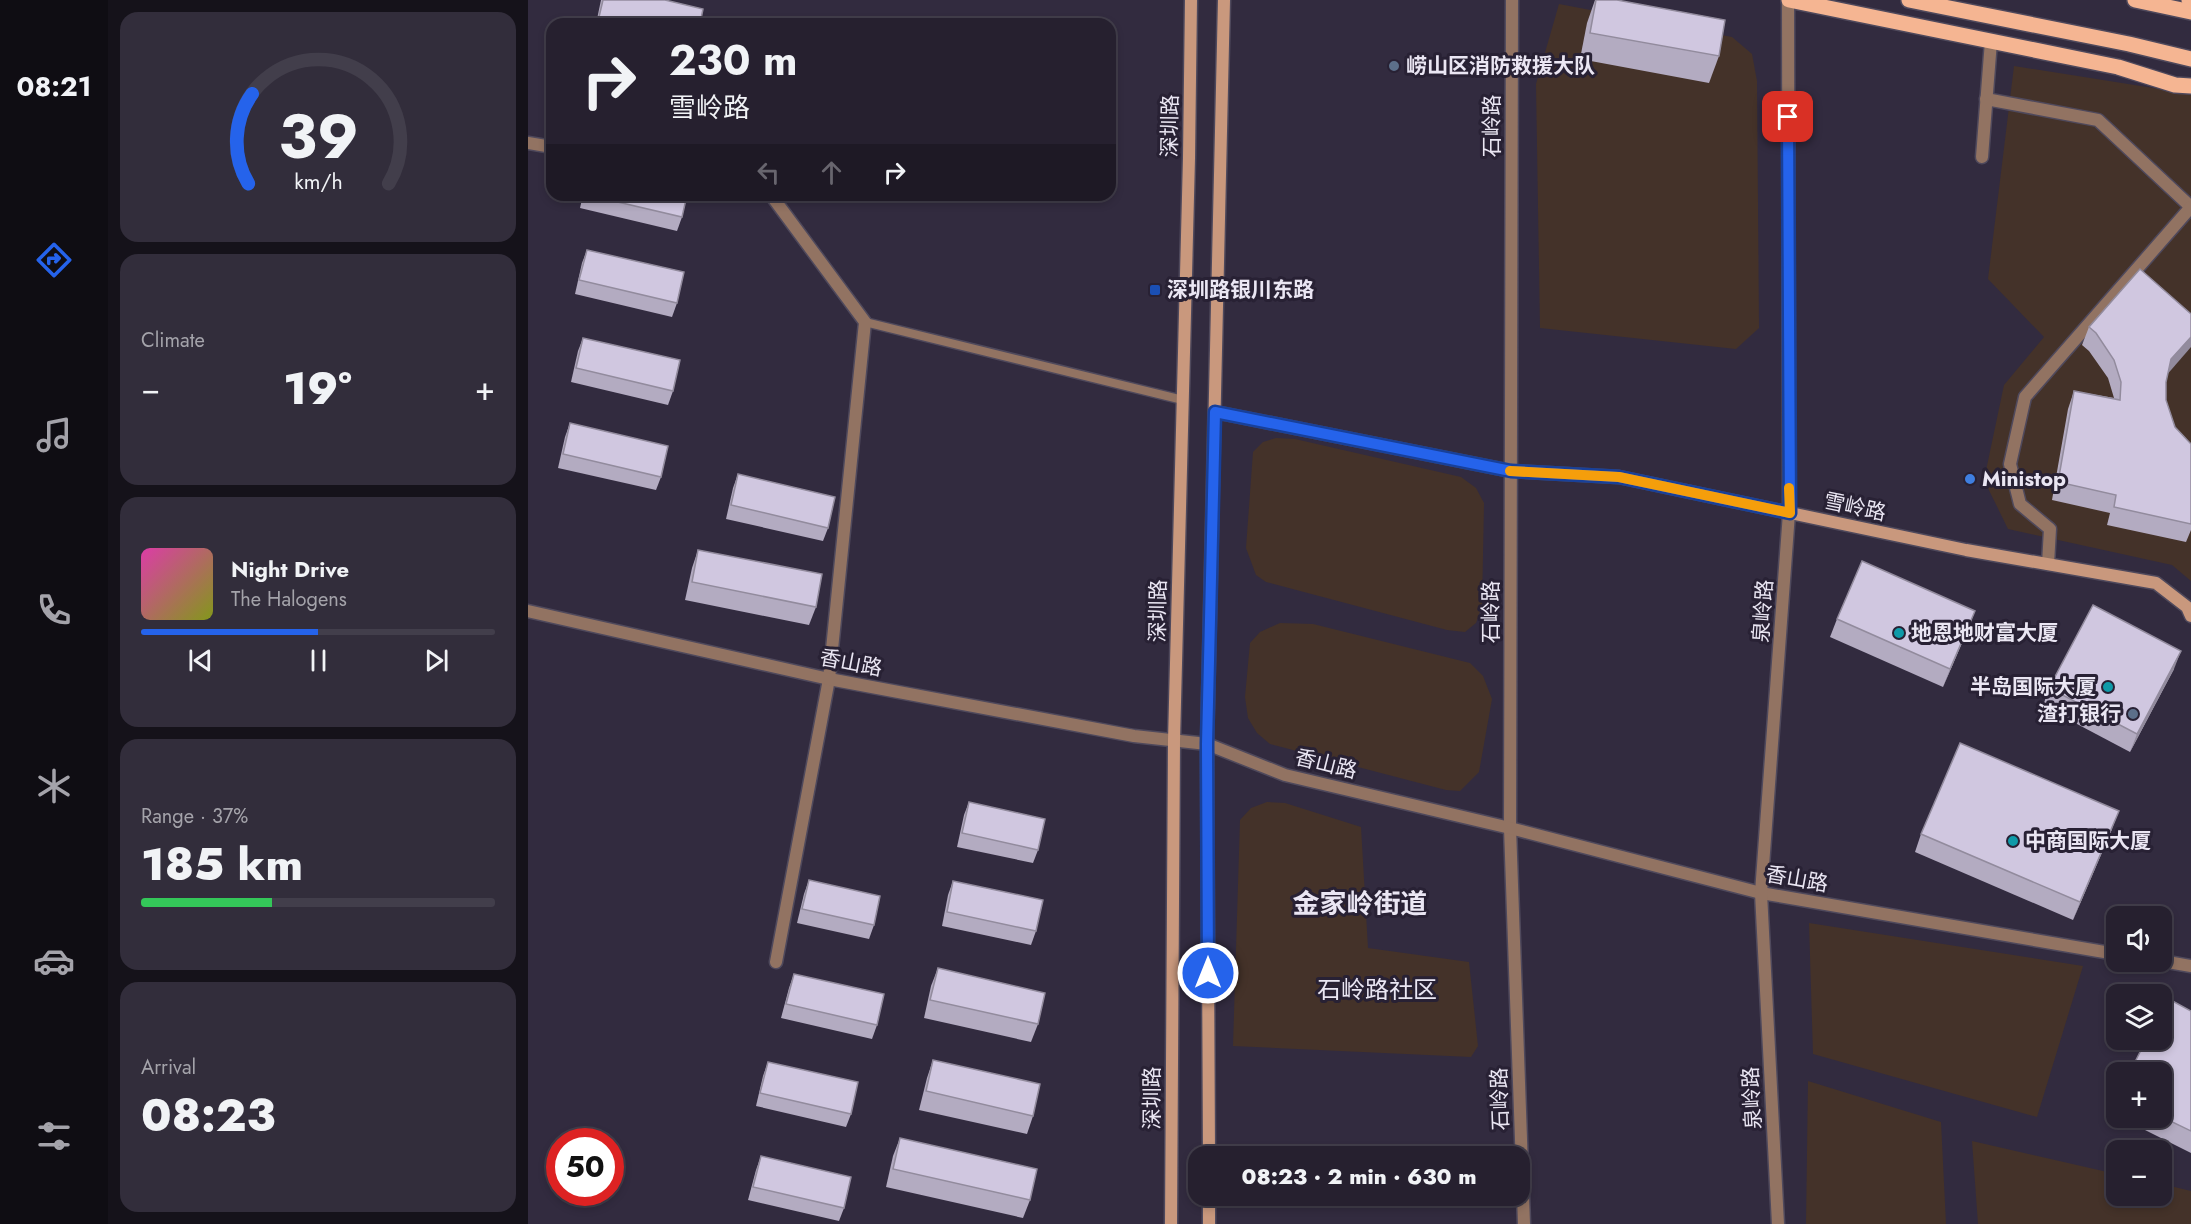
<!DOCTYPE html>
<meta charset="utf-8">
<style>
body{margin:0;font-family:Jost,"Noto Sans SC",sans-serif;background:#322d3b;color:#f1f3f6;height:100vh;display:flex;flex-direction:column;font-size:22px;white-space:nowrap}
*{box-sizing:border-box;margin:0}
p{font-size:20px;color:#a4a3aa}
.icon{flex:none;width:33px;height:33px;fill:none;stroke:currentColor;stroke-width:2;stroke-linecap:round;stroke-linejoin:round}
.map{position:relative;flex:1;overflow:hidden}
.side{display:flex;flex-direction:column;gap:12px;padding:12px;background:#15121a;width:420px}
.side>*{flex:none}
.hud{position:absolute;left:18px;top:18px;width:570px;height:183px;border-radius:18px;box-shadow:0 3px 9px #0003,0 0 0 2px #423e4b;background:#26202f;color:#f1f3f6;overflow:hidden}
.fabs{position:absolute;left:1578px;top:906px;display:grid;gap:12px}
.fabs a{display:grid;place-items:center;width:66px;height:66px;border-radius:12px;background:#26202f;box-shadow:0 3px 9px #0003,0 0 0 2px #423e4b;font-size:30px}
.speed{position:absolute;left:18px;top:1128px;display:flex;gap:12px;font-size:30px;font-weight:700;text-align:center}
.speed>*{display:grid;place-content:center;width:78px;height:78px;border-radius:50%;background:#26202f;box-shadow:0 3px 9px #0003,0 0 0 2px #423e4b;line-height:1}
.speed .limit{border:9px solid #d22;background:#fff;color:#111}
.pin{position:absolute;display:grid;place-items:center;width:51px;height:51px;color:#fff;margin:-26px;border-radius:12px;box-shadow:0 3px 9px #0006}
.me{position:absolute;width:66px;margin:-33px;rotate:0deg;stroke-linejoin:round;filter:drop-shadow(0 0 4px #0008)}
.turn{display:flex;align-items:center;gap:21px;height:126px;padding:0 24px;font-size:27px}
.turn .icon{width:78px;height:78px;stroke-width:2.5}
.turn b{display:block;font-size:42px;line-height:51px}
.lanes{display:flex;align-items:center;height:57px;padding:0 24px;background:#0003;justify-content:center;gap:30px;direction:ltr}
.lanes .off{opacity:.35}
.big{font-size:45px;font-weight:800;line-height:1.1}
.side .widget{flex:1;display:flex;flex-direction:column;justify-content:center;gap:9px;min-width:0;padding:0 21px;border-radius:18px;background:#322d3b}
.side .dial{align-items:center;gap:0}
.dial svg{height:156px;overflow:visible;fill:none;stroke:#423e4b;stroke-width:7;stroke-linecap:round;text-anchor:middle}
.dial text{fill:#f1f3f6;stroke:none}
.song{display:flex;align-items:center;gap:18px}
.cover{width:72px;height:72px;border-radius:9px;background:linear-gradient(135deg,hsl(320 70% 55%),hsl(70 70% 35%))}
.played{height:6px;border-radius:3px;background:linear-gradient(90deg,#2563eb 50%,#423e4b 50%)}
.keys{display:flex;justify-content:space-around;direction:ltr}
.heat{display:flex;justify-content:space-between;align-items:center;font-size:33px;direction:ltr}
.charge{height:9px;border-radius:4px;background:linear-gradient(90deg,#34c759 37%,#423e4b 0)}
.trip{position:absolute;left:660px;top:1146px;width:342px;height:60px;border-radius:18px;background:#26202f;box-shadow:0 3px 9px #0003,0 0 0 2px #423e4b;font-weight:800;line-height:60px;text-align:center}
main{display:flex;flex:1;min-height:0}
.menu{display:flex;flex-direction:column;width:108px;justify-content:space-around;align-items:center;background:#0f0d13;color:#a4a3aa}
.menu .icon{width:42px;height:42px}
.menu .current{color:#2563eb}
.menu b{font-size:27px;color:#f1f3f6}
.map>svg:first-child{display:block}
</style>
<main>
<nav class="menu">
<b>08:21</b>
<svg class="icon current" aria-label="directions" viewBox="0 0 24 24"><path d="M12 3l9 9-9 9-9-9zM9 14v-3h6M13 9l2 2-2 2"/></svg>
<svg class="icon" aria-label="music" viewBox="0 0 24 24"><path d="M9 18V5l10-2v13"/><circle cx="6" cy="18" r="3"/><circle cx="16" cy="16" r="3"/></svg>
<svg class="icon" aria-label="phone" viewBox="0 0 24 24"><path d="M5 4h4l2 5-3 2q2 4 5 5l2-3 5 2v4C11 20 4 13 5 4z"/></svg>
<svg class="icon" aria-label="climate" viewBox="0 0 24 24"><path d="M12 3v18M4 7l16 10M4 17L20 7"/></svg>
<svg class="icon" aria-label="car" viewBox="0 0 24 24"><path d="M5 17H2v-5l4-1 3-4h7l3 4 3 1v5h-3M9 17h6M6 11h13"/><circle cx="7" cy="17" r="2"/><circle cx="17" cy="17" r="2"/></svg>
<svg class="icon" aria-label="filters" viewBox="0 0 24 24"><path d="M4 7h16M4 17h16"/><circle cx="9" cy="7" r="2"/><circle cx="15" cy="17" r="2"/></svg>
</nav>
<section class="side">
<div class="widget dial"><svg viewBox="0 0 100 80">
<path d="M14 69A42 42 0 1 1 86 69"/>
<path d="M14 69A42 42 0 0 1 16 23" stroke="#2563eb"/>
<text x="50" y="56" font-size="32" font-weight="700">39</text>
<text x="50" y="72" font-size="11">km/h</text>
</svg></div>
<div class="widget"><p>Climate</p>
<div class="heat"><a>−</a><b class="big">19°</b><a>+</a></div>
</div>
<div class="widget">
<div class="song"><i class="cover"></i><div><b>Night Drive</b><p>The Halogens</p></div></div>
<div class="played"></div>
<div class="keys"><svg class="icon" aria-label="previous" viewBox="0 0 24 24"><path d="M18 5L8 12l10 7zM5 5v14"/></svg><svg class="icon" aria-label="pause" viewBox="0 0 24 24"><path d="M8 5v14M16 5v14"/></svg><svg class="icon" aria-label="next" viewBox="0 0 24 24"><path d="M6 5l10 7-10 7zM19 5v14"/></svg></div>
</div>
<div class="widget"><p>Range · 37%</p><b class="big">185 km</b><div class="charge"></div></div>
<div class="widget"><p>Arrival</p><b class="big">08:23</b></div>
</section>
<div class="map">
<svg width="1663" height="1224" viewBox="0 0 1663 1224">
<rect width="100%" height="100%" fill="#322b3f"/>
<g fill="#443229">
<path d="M1031 4 1204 37 1224 54 1229 81 1231 328 1208 349 1012 328 1008 84Z"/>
<path d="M1486 66 1663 94V581L1644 565 1480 529 1456 480 1476 385 1516 337 1460 279Z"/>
<path d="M748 438 767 439 933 477 948 488 956 503 954 606 948 623 937 632 919 630 738 582 728 575 718 548 725 452 735 442Z"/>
<path d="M752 623 785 624 942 663 955 676 964 699 951 772 932 791 918 790 742 744 729 733 720 718 717 697 722 643 732 632Z"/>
<path d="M739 802 757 803 833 827 840 948 941 962 950 1046 943 1057 705 1046 712 820 723 808Z"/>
<path d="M1281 923 1555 966 1509 1117 1285 1054Z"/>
<path d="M1280 1081 1413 1122 1418 1224H1278Z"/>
<path d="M1444 1141 1588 1174V1196H1634V1184L1663 1191V1224H1450Z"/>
</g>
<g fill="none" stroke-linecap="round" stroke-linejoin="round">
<defs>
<path id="lane" d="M337 322 655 400"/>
<g id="street">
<path d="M984 0 982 828 996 1224"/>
<path d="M1458 99 1570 120 1663 207"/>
<path d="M0 143 24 147"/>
<path d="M1454 157 1463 41"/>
<path d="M243 195 337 322 301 679 248 962"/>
<path d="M1520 564 1522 529 1492 504 1482 464 1497 397 1663 207"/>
<path d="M0 611 301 679 606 736 679 744 757 775 982 828 1233 893 1588 954"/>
<path d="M1634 961 1663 966"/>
<path d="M1250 1224 1233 893 1261 513 1260 0"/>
</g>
<g id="secondary">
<path d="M687 412 983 471 1091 477 1438 550 1628 583 1659 607 1663 616"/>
<path d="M681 1156 679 744 696 0"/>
<path d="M681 1196V1224"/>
<path d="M643 1224 646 741 661 158 663 0"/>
</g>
<g id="primary">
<path d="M1261 0 1590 67 1647 85 1663 86"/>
<path d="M1381 0 1601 44 1663 59"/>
<path d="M1607 0 1663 12"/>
<path d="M1661 0 1663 1"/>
</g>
</defs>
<use href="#lane" stroke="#4f495c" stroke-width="11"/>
<use href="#street" stroke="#4f495c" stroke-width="15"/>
<use href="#secondary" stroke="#4f495c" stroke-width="15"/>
<use href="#primary" stroke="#4f495c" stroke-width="18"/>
<use href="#lane" stroke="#927362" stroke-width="8"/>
<use href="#street" stroke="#927362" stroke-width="12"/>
<use href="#secondary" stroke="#c9987d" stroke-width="12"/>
<use href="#primary" stroke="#f5b592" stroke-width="15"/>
</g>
<g fill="#b3abc1">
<path d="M73 0H137L172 24H68Z"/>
<path d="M1067 0H1089L1191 56 1181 83 1052 59 1059 23Z"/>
<path d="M55 195H159L154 217 149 231 52 208Z"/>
<path d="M59 250 149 303 144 317 47 294 54 263Z"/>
<path d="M1561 327 1640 373 1638 382V400L1647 427 1663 444V530L1658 542 1579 525 1582 513 1524 500 1540 409 1546 391 1586 398 1580 378 1561 351 1554 345Z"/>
<path d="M55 338 145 391 140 405 43 382 50 351Z"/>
<path d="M42 423 133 477 128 490 30 468 37 437Z"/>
<path d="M210 474 300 528 295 541 198 519 205 488Z"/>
<path d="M170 550 288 607 281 625 157 600 164 568Z"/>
<path d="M1309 619 1440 629 1415 687 1302 637Z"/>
<path d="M1646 669 1602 752 1515 706 1521 688Z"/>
<path d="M441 802 510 850 505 863 429 847 436 815Z"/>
<path d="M1584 829 1545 920 1387 852 1393 834Z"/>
<path d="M281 880 346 925 341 939 269 923 276 894Z"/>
<path d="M425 881 508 931 503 945 414 926 420 895Z"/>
<path d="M410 968 510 1024 503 1042 396 1018 403 986Z"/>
<path d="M266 974 349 1025 344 1039 253 1018 261 988Z"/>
<path d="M1663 1011V1153L1593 1118H1634V1072Z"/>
<path d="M405 1060 505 1116 499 1134 391 1110 399 1078Z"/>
<path d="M240 1062 323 1114 318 1127 228 1106 235 1076Z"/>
<path d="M1588 1100V1115L1584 1113Z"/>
<path d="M372 1138 502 1200 495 1218 358 1187 365 1156Z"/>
<path d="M233 1156 316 1208 311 1221 220 1200 228 1170Z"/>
</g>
<g fill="#928b9d">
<path d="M1663 337V347L1637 377 1643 359Z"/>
<path d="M1447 611 1440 629 1415 687 1422 669Z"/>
<path d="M1653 651 1646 669 1602 752 1609 734Z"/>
<path d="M1591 811 1584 829 1545 920 1552 902Z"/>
</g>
<g fill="#d0c7e0" stroke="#928b9d" stroke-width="1.5">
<path d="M75 0H137L175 9 172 24H101L71 17Z"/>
<path d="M1068 0H1089L1197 20 1191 56 1062 33Z"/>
<path d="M60 195H159L154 217Z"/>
<path d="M59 250 156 272 149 303 51 280Z"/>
<path d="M1612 269 1663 314V337L1643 359 1638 382V400L1647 427 1663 444V524L1586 507 1588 495 1530 482 1546 391 1592 400 1593 382 1586 360 1568 333 1561 327Z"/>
<path d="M55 338 152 360 145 391 48 368Z"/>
<path d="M42 423 140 446 133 477 35 454Z"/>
<path d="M210 474 307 497 300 528 203 505Z"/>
<path d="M170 550 294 574 288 607 164 582Z"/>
<path d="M1334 561 1447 611 1422 669 1309 619Z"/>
<path d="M1565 605 1653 651 1609 734 1521 688Z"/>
<path d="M1432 743 1591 811 1552 902 1393 834Z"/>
<path d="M441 802 517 819 510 850 434 833Z"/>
<path d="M281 880 352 896 346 925 274 909Z"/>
<path d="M425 881 515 900 508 931 419 912Z"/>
<path d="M410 968 517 993 510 1024 402 1000Z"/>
<path d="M266 974 356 994 349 1025 258 1004Z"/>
<path d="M1639 998 1663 1011V1131L1634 1117V1072H1602L1618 1040H1634V1009Z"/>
<path d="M405 1060 512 1084 505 1116 398 1091Z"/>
<path d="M240 1062 330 1082 323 1114 232 1093Z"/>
<path d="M372 1138 509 1169 502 1200 365 1169Z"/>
<path d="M233 1156 323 1177 316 1208 225 1187Z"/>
</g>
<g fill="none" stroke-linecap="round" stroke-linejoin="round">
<defs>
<path id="route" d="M680 973 679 744 687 412 983 471 1091 477 1262 513 1260 117"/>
</defs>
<use href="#route" stroke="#184099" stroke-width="15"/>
<use href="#route" stroke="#2563eb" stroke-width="10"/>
<path stroke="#f59e0b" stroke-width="10" d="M982 471 1091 477 1262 513 1261 488"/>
</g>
<g fill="#5c6f8a" stroke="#282134" stroke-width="2">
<circle cx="866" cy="66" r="6"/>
<circle cx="1605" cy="714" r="6"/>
</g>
<rect fill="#1a4fb4" stroke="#282134" stroke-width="2" x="621" y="284" width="12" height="12" rx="3"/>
<circle fill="#3f7fe0" stroke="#282134" stroke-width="2" cx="1442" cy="479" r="6"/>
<g fill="#0f9aa8" stroke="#282134" stroke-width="2">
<circle cx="1371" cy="633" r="6"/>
<circle cx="1580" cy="687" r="6"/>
<circle cx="1485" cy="841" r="6"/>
</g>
<g text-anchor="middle" stroke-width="6" stroke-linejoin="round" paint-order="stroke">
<g font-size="21" font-weight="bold" fill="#eae6f3" stroke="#282134" text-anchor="start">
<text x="878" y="73">崂山区消防救援大队</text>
<text x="639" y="297">深圳路银川东路</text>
<text x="1454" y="486">Ministop</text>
<text x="1383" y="640">地恩地财富大厦</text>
<text x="1568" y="694" text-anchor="end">半岛国际大厦</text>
<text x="1593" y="721" text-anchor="end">渣打银行</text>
<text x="1497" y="848">中商国际大厦</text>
</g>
<g font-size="21" fill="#eae6f3" stroke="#282134">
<text transform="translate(642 126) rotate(-89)" y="7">深圳路</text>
<text transform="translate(964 126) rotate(-90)" y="7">石岭路</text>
<text transform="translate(1327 507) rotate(12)" y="7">雪岭路</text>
<text transform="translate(630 611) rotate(-89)" y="7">深圳路</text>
<text transform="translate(1235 611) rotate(-86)" y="7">泉岭路</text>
<text transform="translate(963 612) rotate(-90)" y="7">石岭路</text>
<text transform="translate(323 663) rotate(11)" y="7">香山路</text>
<text transform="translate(798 764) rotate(14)" y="7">香山路</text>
<text transform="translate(1269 879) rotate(10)" y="7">香山路</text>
<text transform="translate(624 1098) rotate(-90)" y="7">深圳路</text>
<text transform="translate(1224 1098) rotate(-93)" y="7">泉岭路</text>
<text transform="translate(972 1099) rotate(-92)" y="7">石岭路</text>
</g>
<g font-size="24" fill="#eae6f3" stroke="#282134">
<text x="849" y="998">石岭路社区</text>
</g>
<g font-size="27" font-weight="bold" fill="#eae6f3" stroke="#282134">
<text x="832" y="913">金家岭街道</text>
</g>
</g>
</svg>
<div class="fabs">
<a><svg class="icon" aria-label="sound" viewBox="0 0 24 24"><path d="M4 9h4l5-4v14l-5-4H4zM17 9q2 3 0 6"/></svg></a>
<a><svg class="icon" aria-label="layers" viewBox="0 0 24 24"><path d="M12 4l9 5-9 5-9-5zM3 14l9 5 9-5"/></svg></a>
<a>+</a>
<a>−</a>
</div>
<div class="speed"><div class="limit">50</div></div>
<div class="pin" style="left:1260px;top:117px;background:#d93025"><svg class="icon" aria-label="arrive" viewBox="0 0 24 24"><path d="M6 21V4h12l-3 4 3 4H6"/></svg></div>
<svg class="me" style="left:680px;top:973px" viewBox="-20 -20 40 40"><circle r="17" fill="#2563eb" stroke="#fff" stroke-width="3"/><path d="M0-11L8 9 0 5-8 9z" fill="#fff"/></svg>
<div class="trip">08:23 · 2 min · 630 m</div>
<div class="hud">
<div class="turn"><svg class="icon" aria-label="right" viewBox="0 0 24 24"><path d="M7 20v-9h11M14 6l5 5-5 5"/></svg><div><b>230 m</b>雪岭路</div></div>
<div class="lanes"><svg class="icon off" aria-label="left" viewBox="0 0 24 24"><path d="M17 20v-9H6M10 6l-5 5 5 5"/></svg><svg class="icon off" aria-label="ahead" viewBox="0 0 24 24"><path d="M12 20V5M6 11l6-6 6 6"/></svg><svg class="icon" aria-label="right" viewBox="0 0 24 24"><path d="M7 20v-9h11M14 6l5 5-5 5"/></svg></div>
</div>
</div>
</main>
